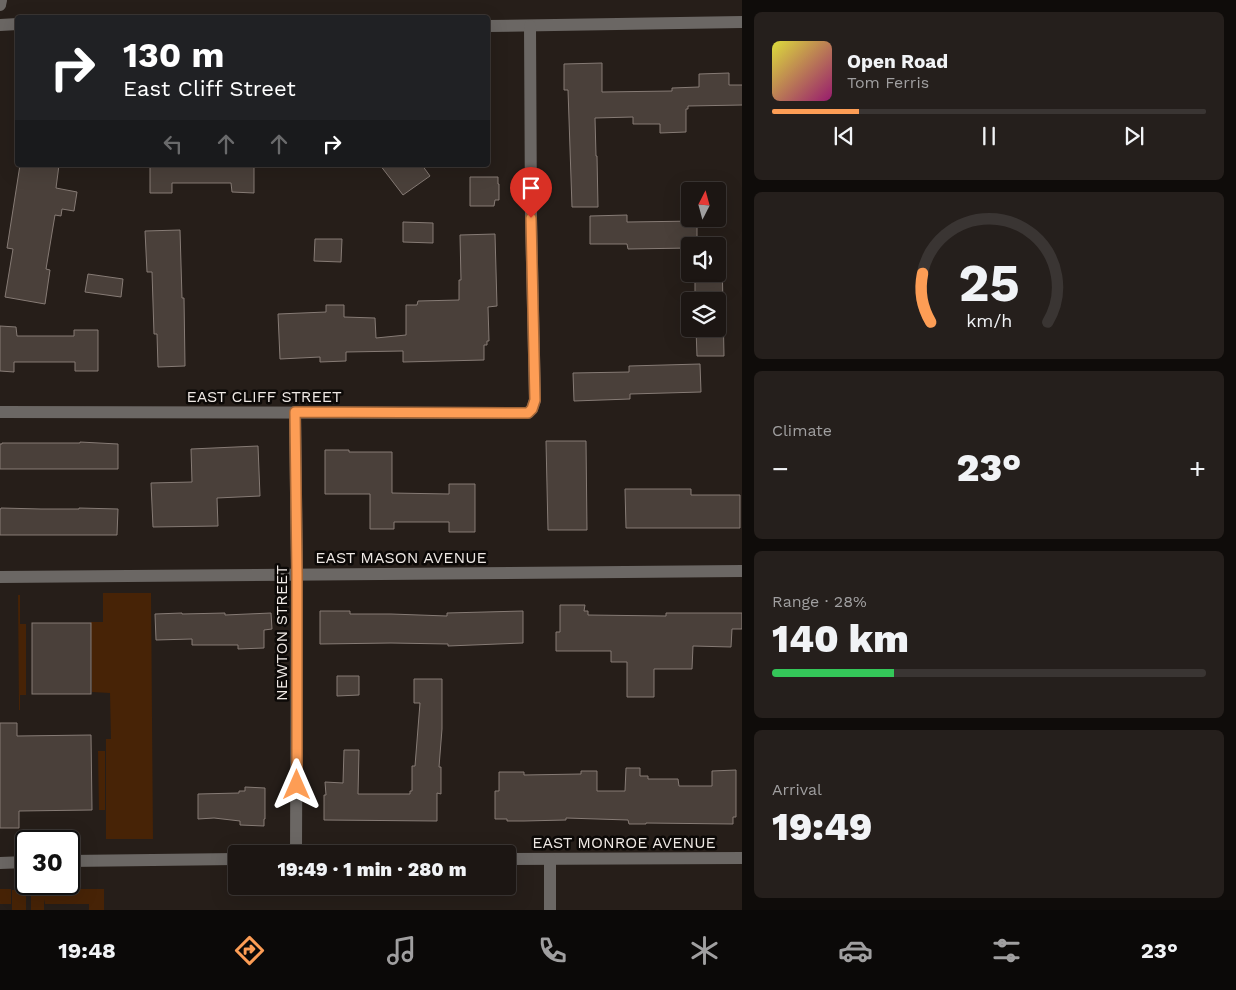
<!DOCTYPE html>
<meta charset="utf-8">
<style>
body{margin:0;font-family:"Work Sans",sans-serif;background:#251f1c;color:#f1f3f6;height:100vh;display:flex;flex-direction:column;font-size:19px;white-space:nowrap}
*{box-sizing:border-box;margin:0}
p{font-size:16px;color:#a09fa0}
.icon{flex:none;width:28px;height:28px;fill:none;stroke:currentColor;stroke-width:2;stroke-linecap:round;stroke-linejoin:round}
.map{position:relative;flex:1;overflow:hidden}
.panel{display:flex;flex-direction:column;gap:12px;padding:12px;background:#0f0c0a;width:494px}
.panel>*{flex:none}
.guide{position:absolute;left:15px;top:15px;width:475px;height:152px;border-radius:5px;box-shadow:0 5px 20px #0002,0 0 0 1px #3a3533;background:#202124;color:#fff;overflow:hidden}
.needle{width:32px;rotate:6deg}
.buttons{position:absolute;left:681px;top:182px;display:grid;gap:10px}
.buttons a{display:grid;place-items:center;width:45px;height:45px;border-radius:5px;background:#1c1613;box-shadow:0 5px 20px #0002,0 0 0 1px #3a3533;font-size:25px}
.speed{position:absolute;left:15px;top:830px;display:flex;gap:10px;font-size:25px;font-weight:700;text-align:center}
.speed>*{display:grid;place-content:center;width:65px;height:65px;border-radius:50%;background:#1c1613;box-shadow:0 5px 20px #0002,0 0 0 1px #3a3533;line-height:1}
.speed .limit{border:2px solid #111;border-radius:8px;background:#fff;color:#111}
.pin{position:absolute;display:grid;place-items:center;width:42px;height:42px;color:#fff;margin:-51px -21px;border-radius:50% 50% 50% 0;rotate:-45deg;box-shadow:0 0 5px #0007}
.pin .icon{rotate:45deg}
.me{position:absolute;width:55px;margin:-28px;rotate:0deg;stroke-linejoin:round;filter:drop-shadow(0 0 4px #0008)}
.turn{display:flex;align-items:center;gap:18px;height:105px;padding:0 25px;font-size:22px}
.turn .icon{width:65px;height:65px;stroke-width:2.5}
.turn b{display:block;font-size:35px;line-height:42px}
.lanes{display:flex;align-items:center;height:48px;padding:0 25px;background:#0003;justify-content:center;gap:25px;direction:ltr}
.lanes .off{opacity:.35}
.big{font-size:38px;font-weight:800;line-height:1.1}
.panel .card{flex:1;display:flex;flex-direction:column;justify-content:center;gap:8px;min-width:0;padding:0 18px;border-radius:8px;background:#251f1c}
.panel .dial{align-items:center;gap:0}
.dial svg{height:130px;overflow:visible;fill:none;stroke:#3a3533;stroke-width:7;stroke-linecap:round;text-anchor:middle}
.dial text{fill:#f1f3f6;stroke:none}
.song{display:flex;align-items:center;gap:15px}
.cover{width:60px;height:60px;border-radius:8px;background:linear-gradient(135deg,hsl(60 70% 55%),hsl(320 70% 35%))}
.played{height:5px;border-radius:2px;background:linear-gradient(90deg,#fd9d55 20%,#3a3533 20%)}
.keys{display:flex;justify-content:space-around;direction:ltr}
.heat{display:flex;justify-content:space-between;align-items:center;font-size:28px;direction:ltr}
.charge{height:8px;border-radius:4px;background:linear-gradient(90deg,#34c759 28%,#3a3533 0)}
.trip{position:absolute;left:228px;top:845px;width:288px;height:50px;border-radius:5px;background:#1c1613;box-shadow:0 5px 20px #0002,0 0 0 1px #3a3533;font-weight:800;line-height:50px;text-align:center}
.menu{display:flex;height:80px;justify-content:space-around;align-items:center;background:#0b0908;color:#a09fa0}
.menu .icon{width:35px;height:35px}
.menu .selected{color:#fd9d55}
.menu b{font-size:22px;color:#f1f3f6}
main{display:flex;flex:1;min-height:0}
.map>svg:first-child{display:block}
</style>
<main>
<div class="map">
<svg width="743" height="910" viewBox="0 0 743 910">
<rect width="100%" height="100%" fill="#261e19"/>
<g fill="#472306">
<path d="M103 593H151L153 839H106V739H111L110 693 92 692 91 622H103Z"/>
<path d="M18 595H20V624H26V695H20V710H19Z"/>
<path d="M98 751H105V810H99Z"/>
<rect x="0" y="889" width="11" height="15"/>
<path d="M31 889H44V896L45 889H104V910H89V904H45L44 899V910H31Z"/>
<rect x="12" y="890" width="14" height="20"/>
</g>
<g fill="#4a403a" stroke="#867b75">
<path d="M602 63V92L672 91V88L699 87V74L729 73V85H743V105L688 106V109H686V132L660 133V124H633V117L595 118 596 156H597L598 207H572L568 90H564V64Z"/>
<path d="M20 165H59L56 188 77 192 74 211 62 209 61 216 55 215 46 269 50 270 45 304 5 297 13 249 7 248Z"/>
<path d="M150 165H254V193L232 192 231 183H172V193H150Z"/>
<path d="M380 165H422L430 176 403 195Z"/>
<path d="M470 177H498V184H499V200H495L494 206H470Z"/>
<path d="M627 215V222L697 221V246H690V248L628 249 627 244H590V216Z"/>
<path d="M403 222 433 223V243L403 242Z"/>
<path d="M180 230 182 298H184L185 366 158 367 157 334H154L152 272H147L145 231Z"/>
<path d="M495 234 497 306 488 307 489 341H487V345H484V360L403 362V351L346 352V361L320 362V357L280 359 278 314 326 312V305H344V317L375 318 376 338 406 335V305H417L418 301 459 300V280H461L460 235Z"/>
<path d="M315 239H342L341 262 314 261Z"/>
<path d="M718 257H722L724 356H697L696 329H718V301H695V274H718Z"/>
<path d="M88 274 123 279 121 297 85 292Z"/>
<path d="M0 326 16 327 17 336H74V330H98V371H75V362H14V372L0 371Z"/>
<path d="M700 364 701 392 630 394V399L574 401 573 373 629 372V366Z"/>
<path d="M546 441H586L587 530H548Z"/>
<path d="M80 442 118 444V469H0V444H2V443H80Z"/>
<path d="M258 446 260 496 217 498 218 526 153 527 151 483 192 482 191 449Z"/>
<path d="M325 450H349V452H392V493L449 494V484H475V532H449V522H394V529H370V494H325Z"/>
<path d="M625 489H691V495H740V528H626Z"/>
<path d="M1 508 41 509H79V508L118 509 117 535H0V510Z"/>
<path d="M560 605H585L584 611H588V615L666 616V613H742V629H732L731 647 693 646 692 669H654V697H627V662H611V651H556V632H560Z"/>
<path d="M320 611H350V614H391L447 616V613L523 611V643L448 646V644L391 643 320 644Z"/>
<path d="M182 613V614L225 613V615L271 613 272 629 264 630V648L238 649V645H192V639L156 640 155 614Z"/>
<rect x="32" y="623" width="59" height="71"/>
<path d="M337 676H359V695L337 696Z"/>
<path d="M414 679H442V729L439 767H441V794L437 793V821L324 820V795H326L325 782 343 783 344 750H359L358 794H410V791H412V766H415L420 703H414Z"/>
<path d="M0 723H17V736L91 735 92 810 19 811V828H0Z"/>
<path d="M626 768H640V776H648V779H678L679 786H712V771L736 770V817H733V824L646 823V824H629L628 820 566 818V820L524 821H507V819H495V791H499V772H524V775L581 774V771H597V791H625Z"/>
<path d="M245 787 265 788V819H264V826L240 825V821L214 818 198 819V794L239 793V791H245Z"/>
</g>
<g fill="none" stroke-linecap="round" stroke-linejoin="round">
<g stroke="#6b6764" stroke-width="12">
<path d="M0 5 1 0"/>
<path d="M0 25 18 24"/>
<path d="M488 26 743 22"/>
<path d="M0 412 528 413 532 409 535 400 531 218 530 26"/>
<path d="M295 412 297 574 296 854"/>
<path d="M0 577 743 571"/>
<path d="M506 859 743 858"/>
<path d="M550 859V910"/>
<path d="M69 861 236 859"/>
<path d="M0 863 26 862"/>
</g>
</g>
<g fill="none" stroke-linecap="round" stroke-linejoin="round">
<defs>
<path id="route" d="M297 785V574L295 412 528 413 532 409 535 400 531 218"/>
</defs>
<use href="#route" stroke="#a46637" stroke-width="12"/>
<use href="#route" stroke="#fd9d55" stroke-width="9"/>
</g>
<g text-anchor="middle" stroke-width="5" stroke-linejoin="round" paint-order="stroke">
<g font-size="16" fill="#efe9e5" stroke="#0c0907">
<text x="264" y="402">EAST CLIFF STREET</text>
<text x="401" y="563">EAST MASON AVENUE</text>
<text transform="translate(281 633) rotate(-90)" y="6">NEWTON STREET</text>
<text x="624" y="848">EAST MONROE AVENUE</text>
</g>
</g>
</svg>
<div class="buttons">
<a><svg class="needle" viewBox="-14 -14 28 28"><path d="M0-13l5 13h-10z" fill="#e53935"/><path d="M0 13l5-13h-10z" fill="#a09fa0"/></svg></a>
<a><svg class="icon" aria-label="sound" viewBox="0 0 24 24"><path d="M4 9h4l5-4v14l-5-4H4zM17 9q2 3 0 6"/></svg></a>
<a><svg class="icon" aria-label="layers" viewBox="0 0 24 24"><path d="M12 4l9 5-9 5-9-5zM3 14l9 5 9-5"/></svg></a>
</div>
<div class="speed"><div class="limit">30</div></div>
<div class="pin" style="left:531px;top:218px;background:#d93025"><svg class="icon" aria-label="arrive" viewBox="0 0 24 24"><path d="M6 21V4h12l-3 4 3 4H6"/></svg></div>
<svg class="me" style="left:297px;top:785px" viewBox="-20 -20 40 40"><path d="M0-17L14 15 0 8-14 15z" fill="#fd9d55" stroke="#fff" stroke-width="4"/></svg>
<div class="trip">19:49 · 1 min · 280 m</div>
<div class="guide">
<div class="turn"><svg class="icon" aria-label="right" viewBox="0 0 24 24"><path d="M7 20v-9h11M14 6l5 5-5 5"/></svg><div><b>130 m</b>East Cliff Street</div></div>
<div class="lanes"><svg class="icon off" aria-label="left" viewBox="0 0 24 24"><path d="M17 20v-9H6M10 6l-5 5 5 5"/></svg><svg class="icon off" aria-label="ahead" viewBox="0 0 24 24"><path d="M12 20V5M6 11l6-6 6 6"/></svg><svg class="icon off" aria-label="ahead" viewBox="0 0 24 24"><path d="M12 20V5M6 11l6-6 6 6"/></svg><svg class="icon" aria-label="right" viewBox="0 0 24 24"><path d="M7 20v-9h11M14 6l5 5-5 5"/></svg></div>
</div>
</div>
<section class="panel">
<div class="card">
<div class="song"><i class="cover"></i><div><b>Open Road</b><p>Tom Ferris</p></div></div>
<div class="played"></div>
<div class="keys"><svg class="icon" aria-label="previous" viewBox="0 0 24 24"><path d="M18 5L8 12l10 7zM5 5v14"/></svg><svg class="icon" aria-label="pause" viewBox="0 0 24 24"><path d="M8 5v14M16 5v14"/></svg><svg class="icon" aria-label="next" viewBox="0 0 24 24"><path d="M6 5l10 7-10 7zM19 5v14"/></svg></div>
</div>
<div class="card dial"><svg viewBox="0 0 100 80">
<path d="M14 69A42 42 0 1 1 86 69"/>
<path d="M14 69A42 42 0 0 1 9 39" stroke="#fd9d55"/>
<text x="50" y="56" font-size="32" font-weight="700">25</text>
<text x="50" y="72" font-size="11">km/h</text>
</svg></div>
<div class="card"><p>Climate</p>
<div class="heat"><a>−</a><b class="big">23°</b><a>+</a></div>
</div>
<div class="card"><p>Range · 28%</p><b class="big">140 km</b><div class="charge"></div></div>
<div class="card"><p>Arrival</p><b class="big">19:49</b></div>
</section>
</main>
<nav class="menu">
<b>19:48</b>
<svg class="icon selected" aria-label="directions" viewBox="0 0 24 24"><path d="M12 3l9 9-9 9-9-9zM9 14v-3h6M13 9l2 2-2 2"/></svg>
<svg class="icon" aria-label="music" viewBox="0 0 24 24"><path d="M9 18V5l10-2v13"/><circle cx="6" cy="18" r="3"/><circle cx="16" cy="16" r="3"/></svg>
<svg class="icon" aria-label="phone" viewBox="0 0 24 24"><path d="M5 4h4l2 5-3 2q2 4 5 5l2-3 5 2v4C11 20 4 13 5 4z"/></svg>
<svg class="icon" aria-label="climate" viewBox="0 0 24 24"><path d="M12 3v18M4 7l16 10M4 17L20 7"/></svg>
<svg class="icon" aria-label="car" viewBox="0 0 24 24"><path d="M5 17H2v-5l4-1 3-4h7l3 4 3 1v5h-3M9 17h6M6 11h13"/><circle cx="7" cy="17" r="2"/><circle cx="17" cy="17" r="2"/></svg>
<svg class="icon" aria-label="filters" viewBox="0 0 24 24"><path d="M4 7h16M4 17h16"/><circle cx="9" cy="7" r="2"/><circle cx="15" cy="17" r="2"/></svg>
<b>23°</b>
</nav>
